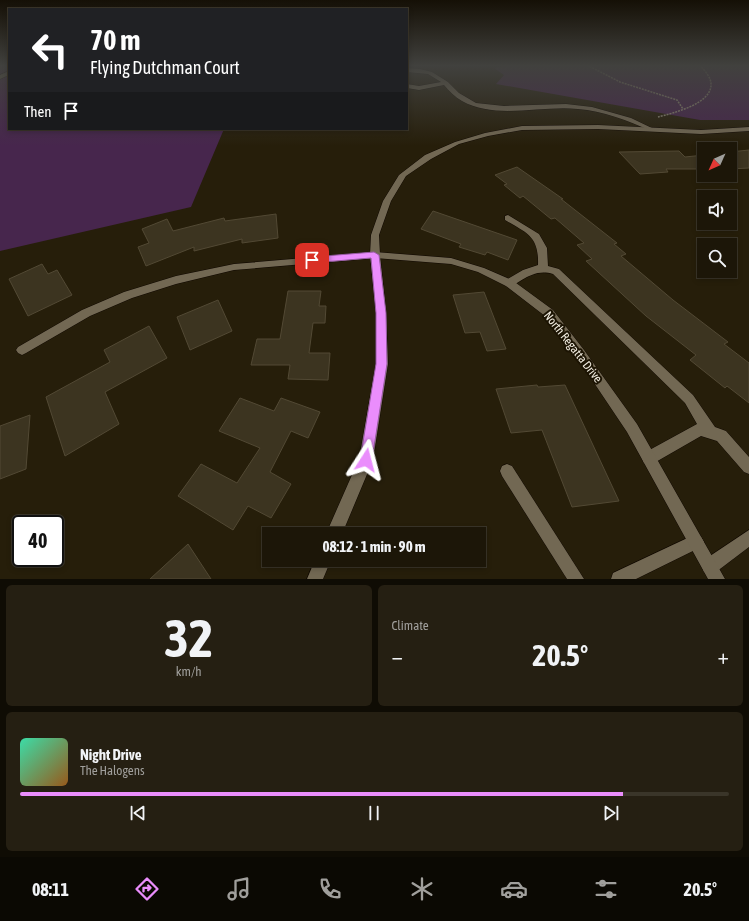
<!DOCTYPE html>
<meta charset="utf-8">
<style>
body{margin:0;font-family:"Asap Condensed",sans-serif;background:#251f12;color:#f1f3f6;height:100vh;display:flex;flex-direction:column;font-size:15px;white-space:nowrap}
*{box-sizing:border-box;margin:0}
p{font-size:13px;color:#a09f9c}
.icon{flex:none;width:22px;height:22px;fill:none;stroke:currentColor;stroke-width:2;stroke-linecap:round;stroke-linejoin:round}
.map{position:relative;height:579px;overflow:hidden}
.panel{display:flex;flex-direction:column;gap:6px;padding:6px;background:#0f0c04;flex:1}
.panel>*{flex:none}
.hud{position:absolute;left:8px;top:8px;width:400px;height:122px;border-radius:0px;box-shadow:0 2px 6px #0003,0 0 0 1px #3a3529;background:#202124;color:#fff;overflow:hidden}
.needle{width:26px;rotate:225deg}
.buttons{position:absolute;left:697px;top:142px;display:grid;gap:8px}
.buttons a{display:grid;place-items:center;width:40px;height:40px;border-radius:0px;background:#1c1608;box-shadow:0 2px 6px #0003,0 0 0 1px #3a3529;font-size:20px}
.speed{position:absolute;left:12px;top:515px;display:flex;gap:8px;font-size:20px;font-weight:700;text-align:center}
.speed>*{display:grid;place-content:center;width:52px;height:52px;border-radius:50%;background:#1c1608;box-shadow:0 2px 6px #0003,0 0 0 1px #3a3529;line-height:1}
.speed .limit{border:2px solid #111;border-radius:6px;background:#fff;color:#111}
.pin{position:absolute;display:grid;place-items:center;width:34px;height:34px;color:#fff;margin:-17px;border-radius:8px;box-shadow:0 2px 6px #0006}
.me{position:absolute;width:44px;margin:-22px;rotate:9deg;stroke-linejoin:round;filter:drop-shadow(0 0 3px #0008)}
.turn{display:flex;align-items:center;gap:14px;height:84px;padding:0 16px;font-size:18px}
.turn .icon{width:52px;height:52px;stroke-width:2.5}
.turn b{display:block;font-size:28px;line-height:34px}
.then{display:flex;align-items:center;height:38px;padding:0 16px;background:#0003;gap:8px;font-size:15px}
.big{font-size:30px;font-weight:700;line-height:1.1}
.panel .card{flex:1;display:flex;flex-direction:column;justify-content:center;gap:6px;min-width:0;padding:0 14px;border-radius:6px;background:#251f12}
.panel .dial{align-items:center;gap:0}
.dial b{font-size:52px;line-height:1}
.song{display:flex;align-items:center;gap:12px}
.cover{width:48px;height:48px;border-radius:6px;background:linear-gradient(135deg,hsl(160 70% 55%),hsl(30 70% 35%))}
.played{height:4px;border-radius:2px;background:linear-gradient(90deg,#ea8dfc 85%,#3a3529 85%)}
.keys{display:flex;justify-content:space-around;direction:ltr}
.heat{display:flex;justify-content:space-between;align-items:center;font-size:22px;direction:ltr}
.panel .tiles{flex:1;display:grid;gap:6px;grid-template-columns:1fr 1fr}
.card:last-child{grid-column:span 2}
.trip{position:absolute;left:262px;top:527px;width:224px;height:40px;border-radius:0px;background:#1c1608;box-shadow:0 2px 6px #0003,0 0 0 1px #3a3529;font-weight:700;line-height:40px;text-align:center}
.tab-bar{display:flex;height:64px;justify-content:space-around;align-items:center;background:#0b0903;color:#a09f9c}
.tab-bar .icon{width:28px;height:28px}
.tab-bar .on{color:#ea8dfc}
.tab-bar b{font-size:18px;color:#f1f3f6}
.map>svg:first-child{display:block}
</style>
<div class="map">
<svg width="749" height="579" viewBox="0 0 749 579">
<rect width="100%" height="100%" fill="#261e0a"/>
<g fill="#47264d">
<path d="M0 65H9V129H224L191 207 0 251Z"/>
<path d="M509 65H749V120H700L496 84 504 75 494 68Z"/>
</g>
<g fill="#3c3420" stroke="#524934">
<path d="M749 150V168L730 169V152Z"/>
<path d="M679 151 685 157 704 155V169H666L668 172 640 174 619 152Z"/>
<path d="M517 167 563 199H561L617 243 614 244 626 254 621 256 673 300 728 342 724 344 749 363V403L727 386 725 388 690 360 696 355 646 316 586 261 592 259 577 245 584 243 555 218 551 219 523 196 520 198 504 185 507 184 495 175Z"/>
<path d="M433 211 517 240 508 260 487 252 485 255 459 247 461 244 421 229Z"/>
<path d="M276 214 278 238 242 243V239L194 251V247L146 266 138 247 149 243 142 229 167 219 173 231 224 218 225 221Z"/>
<path d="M42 264 48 274 57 270 72 295 28 316 9 279Z"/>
<path d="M288 291H321L319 306H326L325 323H313L309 353H330L328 380 288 379 290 365H251L257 339H280Z"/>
<path d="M484 292 496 323 506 349 487 351 480 332 465 333 453 295Z"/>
<path d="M218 300 232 331 190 350 177 317Z"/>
<path d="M149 326 167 358 105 392 119 424 65 456 46 397 110 362 104 350Z"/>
<path d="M537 385 538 387 565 385 619 501 572 507 542 430 511 433 496 389Z"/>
<path d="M240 398 274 411 281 398 320 412 308 438 291 431 270 472 291 484 271 518 248 506 233 530 178 496 201 464 237 483 260 448 219 431Z"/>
<path d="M30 415 26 469 0 479V426Z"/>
<path d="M188 544 211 579H150Z"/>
</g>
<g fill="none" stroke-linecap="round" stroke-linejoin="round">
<defs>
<g id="service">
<path d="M407 68 420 69 432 72 448 82 459 93 476 103 504 106 566 104 592 107 631 118 656 130 651 131C627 120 603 111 578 109 541 105 496 120 462 101 455 97 449 91 444 85L419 90 407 88V84L419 86 441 82 428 74 407 72Z"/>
<path d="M508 215 539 234 547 248 548 266 559 269 693 395 715 427 726 431 749 457V474L744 472 717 441 701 436 654 463 649 465 644 463 642 458 644 453 697 424 685 403 553 274C529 267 517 289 506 286L504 283 506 280 523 270 538 265C539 236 527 233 505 220V216Z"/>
<path d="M507 464 512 466 584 579H567L502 476 500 471 502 466Z"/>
<path d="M749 530V547L716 572 710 574 704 572 702 566 704 560Z"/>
<path d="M696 534 701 537 704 542 701 547 636 579H611L613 573Z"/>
</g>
<g id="minor">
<path d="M9 71V75L0 79V75Z"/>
<path d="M375 252 451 258 484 268 512 280 553 310 584 350 637 424 725 579H708L627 432 576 356 545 316 506 286 478 272 451 264 375 258 234 270 176 284 132 298 90 316 26 353 22 355 18 353 16 350 18 347 82 310 124 292 176 276 234 264Z"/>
</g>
<g id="tertiary">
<path d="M598 125 701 130 749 127V131L701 134 598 129 522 130 488 136 459 144 431 159 406 176 391 201 379 235 380 255 386 313 388 364 373 460 342 534H326L359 459 376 364V313L370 255 371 235 383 201 399 175 425 155 455 142 485 133 522 126Z"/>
<path d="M315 560H331L323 579H307Z"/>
</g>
</defs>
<use href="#service" stroke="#0f0700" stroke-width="1"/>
<use href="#minor" stroke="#0f0700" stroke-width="1"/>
<use href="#tertiary" stroke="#0f0700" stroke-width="1"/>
<g stroke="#8a8373" stroke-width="1.5" stroke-dasharray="2 1" stroke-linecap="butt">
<path d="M587 65 620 82 677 100 683 109"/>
<path d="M658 117C673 113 712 104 711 84 711 77 704 70 700 65"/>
</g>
<use href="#service" fill="#726853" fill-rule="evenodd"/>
<use href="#minor" fill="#726853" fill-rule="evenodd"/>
<use href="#tertiary" fill="#726853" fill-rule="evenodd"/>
</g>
<linearGradient id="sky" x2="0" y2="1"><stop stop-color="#151006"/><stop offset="0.45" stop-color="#41413e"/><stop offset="1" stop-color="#41413e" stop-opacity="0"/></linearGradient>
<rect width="749" height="146" fill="url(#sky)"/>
<path fill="#ea8dfc" stroke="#985ca4" d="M374 252 379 255 386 313 387 364 372 460 370 464 366 466 361 464 360 460 376 364V313L371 258 312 263 308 260 312 257Z"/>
<g text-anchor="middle" stroke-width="4" stroke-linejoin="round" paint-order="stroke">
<g font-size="12" fill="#f2ede1" stroke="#1c1403">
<text transform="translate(573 347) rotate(52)" y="4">North Regatta Drive</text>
</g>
</g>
</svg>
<div class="buttons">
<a><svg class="needle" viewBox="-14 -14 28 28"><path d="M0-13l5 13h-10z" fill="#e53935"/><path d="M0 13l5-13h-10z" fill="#a09f9c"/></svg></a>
<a><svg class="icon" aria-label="sound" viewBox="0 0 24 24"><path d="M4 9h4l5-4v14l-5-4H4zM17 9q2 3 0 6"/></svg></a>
<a><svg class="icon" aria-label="search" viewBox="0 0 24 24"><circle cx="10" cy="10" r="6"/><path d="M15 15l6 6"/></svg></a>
</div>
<div class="speed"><div class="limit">40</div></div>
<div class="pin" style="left:312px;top:260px;background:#d93025"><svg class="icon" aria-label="arrive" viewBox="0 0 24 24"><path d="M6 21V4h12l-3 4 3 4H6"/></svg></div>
<svg class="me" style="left:366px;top:460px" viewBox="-20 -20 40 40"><path d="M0-17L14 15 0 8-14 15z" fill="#ea8dfc" stroke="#fff" stroke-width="4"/></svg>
<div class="trip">08:12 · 1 min · 90 m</div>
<div class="hud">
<div class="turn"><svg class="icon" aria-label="left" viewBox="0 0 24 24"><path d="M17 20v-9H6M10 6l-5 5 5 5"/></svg><div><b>70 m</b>Flying Dutchman Court</div></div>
<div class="then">Then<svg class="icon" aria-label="arrive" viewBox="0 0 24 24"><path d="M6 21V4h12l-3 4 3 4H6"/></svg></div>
</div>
</div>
<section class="panel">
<div class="tiles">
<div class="card dial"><b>32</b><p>km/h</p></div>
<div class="card"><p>Climate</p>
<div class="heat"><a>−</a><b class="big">20.5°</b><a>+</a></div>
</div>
<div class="card">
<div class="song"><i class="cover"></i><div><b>Night Drive</b><p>The Halogens</p></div></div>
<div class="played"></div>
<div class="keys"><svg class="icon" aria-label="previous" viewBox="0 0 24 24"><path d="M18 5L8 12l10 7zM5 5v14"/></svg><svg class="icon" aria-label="pause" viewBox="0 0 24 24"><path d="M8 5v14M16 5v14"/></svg><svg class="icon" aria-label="next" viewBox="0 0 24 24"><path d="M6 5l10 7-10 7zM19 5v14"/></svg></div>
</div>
</div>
</section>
<nav class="tab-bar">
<b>08:11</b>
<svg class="icon on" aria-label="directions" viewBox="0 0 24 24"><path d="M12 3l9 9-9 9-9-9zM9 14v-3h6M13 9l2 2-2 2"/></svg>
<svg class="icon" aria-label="music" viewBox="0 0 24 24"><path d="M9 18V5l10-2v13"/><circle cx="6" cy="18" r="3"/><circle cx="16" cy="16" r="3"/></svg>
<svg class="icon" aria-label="phone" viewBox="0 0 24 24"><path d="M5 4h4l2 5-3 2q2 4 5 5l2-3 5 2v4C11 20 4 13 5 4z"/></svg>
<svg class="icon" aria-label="climate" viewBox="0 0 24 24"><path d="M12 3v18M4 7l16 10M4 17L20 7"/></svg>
<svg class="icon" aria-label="car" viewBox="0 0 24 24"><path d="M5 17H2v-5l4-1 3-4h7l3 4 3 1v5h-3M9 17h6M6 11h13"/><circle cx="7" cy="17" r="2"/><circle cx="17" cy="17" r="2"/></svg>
<svg class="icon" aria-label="filters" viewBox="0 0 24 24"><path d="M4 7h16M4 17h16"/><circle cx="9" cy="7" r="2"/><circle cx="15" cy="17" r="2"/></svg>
<b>20.5°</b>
</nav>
